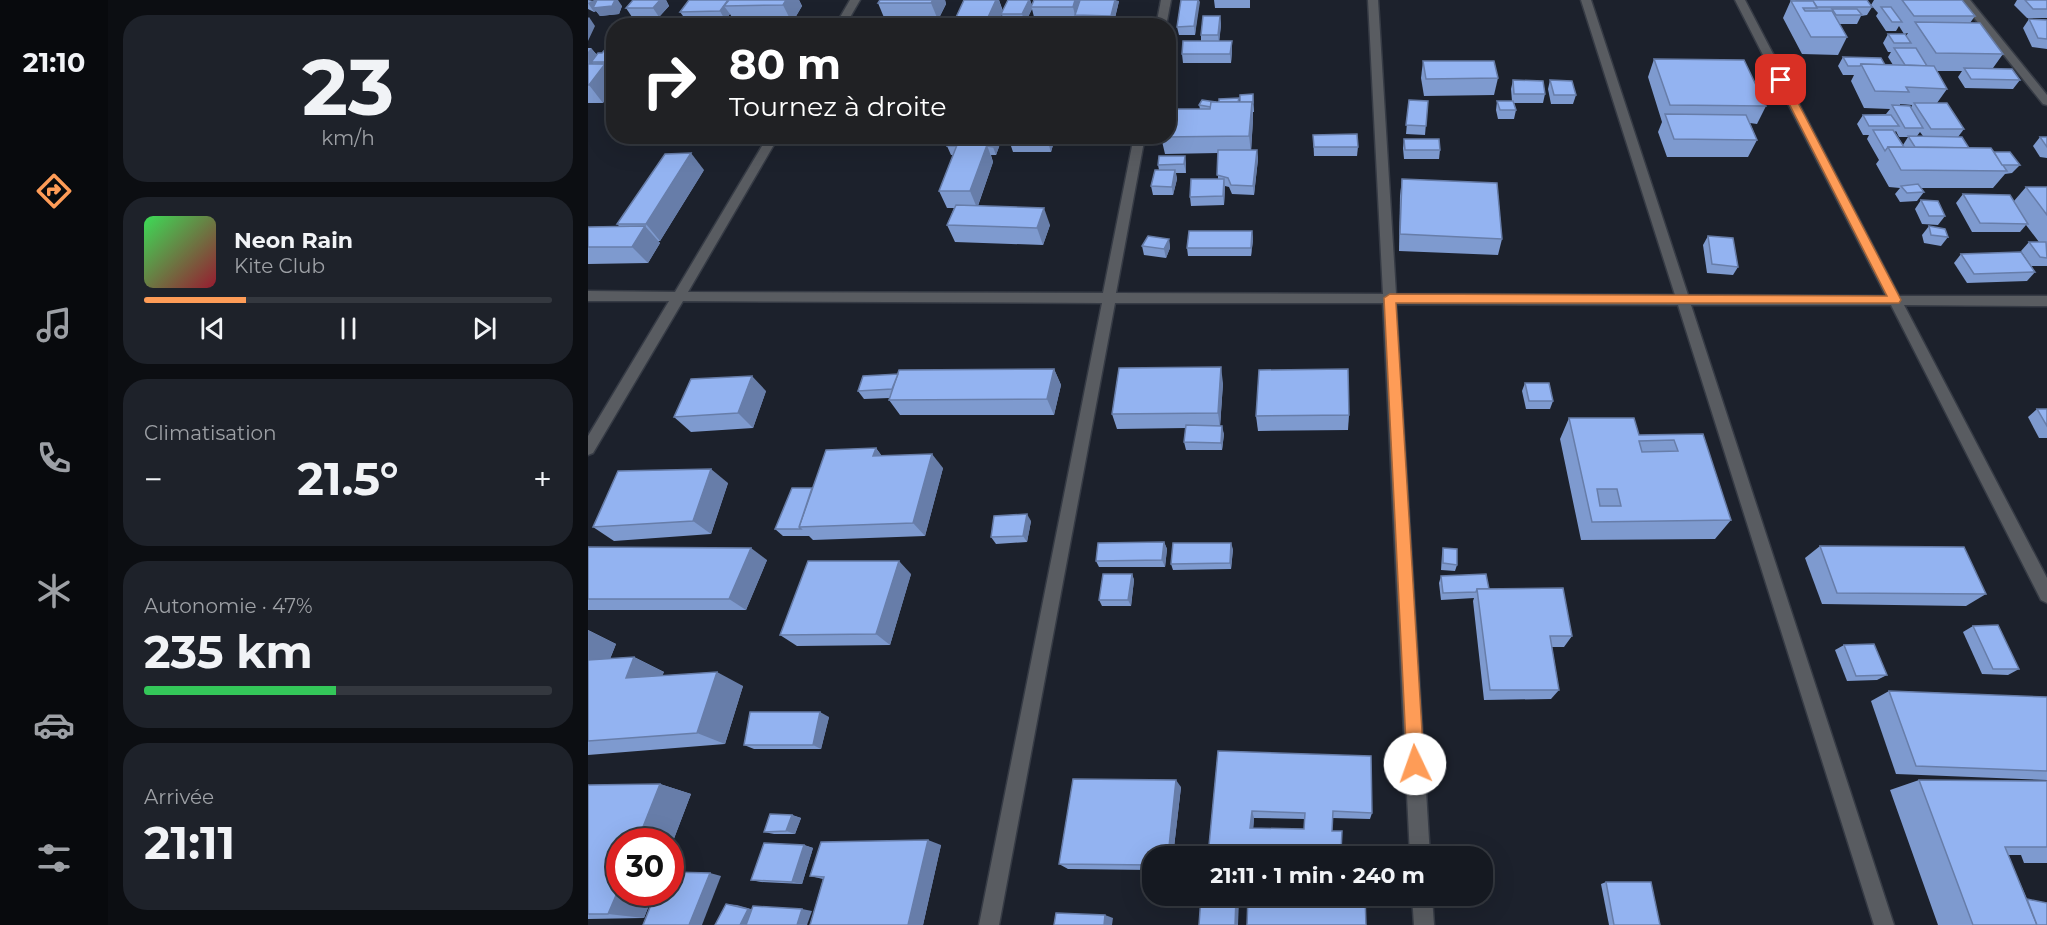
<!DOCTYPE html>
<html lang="fr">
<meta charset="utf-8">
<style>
body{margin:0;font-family:Montserrat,sans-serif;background:#1e222a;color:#f1f3f6;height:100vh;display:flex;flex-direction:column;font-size:22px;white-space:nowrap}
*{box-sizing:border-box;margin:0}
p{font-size:20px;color:#9da0a5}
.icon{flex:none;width:33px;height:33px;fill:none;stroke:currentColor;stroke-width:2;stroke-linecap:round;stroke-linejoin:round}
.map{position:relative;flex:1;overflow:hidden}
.details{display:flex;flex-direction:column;gap:15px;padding:15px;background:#0c0e12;width:480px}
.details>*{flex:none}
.guide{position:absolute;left:18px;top:18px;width:570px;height:126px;border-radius:24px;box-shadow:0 6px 24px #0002,0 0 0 2px #34383f;background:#202124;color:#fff;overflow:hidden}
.speed{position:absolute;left:18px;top:828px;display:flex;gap:12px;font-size:30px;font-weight:700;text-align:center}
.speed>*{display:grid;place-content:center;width:78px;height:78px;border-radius:50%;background:#151921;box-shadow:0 6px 24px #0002,0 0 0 2px #34383f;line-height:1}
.speed .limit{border:9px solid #d22;background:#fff;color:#111}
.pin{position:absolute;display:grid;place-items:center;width:51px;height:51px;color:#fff;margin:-26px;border-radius:12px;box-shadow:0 3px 9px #0006}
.me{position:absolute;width:66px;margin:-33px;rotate:357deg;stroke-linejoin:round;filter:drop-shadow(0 0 4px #0008)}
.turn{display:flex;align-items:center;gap:21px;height:126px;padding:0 24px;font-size:27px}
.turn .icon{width:78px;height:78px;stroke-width:2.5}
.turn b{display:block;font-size:42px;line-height:51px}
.big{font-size:45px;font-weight:700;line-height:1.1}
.details .tile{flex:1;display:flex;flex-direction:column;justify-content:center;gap:9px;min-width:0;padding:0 21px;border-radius:24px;background:#1e222a}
.details .dial{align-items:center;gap:0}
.dial b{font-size:78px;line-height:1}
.song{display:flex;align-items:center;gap:18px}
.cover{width:72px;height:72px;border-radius:9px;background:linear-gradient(135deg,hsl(130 70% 55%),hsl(350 70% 35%))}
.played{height:6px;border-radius:3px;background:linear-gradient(90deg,#fe9c57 25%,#34383f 25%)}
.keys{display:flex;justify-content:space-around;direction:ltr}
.heat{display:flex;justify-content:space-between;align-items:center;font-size:33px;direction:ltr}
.charge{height:9px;border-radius:4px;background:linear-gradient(90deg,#34c759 47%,#34383f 0)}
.trip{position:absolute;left:554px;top:846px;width:351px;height:60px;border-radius:24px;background:#151921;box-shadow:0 6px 24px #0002,0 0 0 2px #34383f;font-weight:700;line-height:60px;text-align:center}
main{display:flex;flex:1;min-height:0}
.menu{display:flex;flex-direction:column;width:108px;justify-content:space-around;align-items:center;background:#080a0d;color:#9da0a5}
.menu .icon{width:42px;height:42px}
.menu .selected{color:#fe9c57}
.menu b{font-size:27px;color:#f1f3f6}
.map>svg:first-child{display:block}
</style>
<main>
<nav class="menu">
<b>21:10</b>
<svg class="icon selected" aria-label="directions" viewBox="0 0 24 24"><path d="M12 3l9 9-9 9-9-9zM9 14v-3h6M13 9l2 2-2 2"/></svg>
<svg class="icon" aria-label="music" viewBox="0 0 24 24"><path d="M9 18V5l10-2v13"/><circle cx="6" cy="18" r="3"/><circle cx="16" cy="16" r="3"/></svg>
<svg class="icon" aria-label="phone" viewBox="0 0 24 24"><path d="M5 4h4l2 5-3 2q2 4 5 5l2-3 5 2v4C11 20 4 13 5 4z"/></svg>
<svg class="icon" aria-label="climate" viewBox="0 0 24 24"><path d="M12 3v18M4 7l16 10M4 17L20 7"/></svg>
<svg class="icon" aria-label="car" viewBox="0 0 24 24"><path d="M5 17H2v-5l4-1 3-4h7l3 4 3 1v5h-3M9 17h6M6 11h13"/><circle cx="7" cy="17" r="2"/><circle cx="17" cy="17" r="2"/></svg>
<svg class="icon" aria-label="filters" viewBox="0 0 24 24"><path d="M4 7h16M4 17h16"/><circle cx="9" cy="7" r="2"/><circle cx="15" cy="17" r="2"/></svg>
</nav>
<section class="details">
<div class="tile dial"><b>23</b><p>km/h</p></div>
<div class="tile">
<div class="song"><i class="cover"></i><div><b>Neon Rain</b><p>Kite Club</p></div></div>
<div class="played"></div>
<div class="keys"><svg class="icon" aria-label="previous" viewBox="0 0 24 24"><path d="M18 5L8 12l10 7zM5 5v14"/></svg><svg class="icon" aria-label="pause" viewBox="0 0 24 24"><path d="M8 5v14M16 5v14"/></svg><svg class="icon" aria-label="next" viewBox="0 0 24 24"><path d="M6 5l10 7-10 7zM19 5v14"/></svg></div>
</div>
<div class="tile"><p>Climatisation</p>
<div class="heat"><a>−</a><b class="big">21.5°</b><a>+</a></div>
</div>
<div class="tile"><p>Autonomie · 47%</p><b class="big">235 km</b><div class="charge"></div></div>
<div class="tile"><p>Arrivée</p><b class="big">21:11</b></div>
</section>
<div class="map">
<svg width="1459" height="925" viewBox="0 0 1459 925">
<rect width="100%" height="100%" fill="#1c212c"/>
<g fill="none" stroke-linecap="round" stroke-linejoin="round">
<defs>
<g id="street">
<path d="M262 0H272L257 26H247Z"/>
<path d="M573 0H583L578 26H568Z"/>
<path d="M780 0H790L808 294 1087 295 993 0H1003L1100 295 1298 296 1147 0H1157L1311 296H1459V306L1316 305 1459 578V603L1453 600 1303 305H1103L1306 925H1286L1090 305 808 304 842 856H822L795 303H527L411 925H391L514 303 95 301 5 453 0 455V436L81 301H0V291L87 292 180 136H191L100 292 515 293 546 136H557L528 293 795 294Z"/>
<path d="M1372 0H1382L1459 95V105L1455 104Z"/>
<path d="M824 896H844L846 925H826Z"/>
</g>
</defs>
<use href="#street" stroke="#363b45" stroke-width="3"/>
<use href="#street" fill="#595c61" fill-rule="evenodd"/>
</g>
<g fill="#7e9acf" fill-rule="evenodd">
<path d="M0 0 34 6 31 14 12 16 8 11 6 12 0 9Z"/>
<path d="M45 0H78L81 6 71 17H44L38 8Z"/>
<path d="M101 0H211L214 6 204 23H147L142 14 137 20H98L92 12Z"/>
<path d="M292 0H357L358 4 350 20H297L290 3Z"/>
<path d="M376 0H411L415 11 420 0H442L444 5 531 1 527 18 432 25V23H416L414 15ZM444 9 446 17H440Z"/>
<path d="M593 0H611L607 35H591L589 27Z"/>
<path d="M626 0H662V8H627Z"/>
<path d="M1203 0H1279L1284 7 1279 15 1273 16 1269 24H1251L1259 37 1250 55 1214 54 1195 18Z"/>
<path d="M1286 0H1374L1387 16 1382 23 1415 54 1405 68 1432 80 1425 89 1377 88 1370 77 1374 71H1348L1359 89 1349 103 1376 129 1370 137 1381 148 1406 152 1432 165 1424 173 1417 174 1405 188H1333L1336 192 1329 201 1312 202 1307 194 1312 188 1301 187 1288 164 1291 160 1279 139 1281 135H1275L1269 124 1275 115 1298 114 1302 109 1276 108 1263 81 1266 75H1255L1250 66 1255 57 1297 65H1305L1300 57 1303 52H1300L1295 43 1300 34 1318 36 1320 33 1316 34 1311 26 1308 31H1298L1288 16 1290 13 1283 5ZM1312 104 1324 105 1323 108 1312 106ZM1308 131 1311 137H1320L1315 145 1307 132ZM1332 132 1335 136H1329Z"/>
<path d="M1429 0H1459V18H1439L1426 5Z"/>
<path d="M632 16 633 25 631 41 644 50 643 63H595L594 54 613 41V35Z"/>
<path d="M1441 19 1459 20V49L1444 47 1435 28Z"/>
<path d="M26 43V71H23L26 75 15 103H0V48H3L9 55 14 53Z"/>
<path d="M1066 59 1178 106 1169 124 1162 123 1169 140 1160 157H1079L1070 132 1074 122 1060 77Z"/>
<path d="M835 61 910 78 906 95 836 96 833 78Z"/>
<path d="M925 80 957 94 955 103H926L928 110 926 119H910L908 110 909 101H924L923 89Z"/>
<path d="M962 80 988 95 985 104H963L960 89Z"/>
<path d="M665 94 666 112H665V119L663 150H669L670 159 666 195 644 194 641 187 637 186 636 205 603 206 602 197 630 179V153L577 154 573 137 612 109 611 105 652 102Z"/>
<path d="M821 100 840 101 837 135 818 134Z"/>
<path d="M725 135 770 147 769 156H726Z"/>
<path d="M462 136H466L467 138 463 152H425L422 143Z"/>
<path d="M1452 137H1459V158L1452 157 1445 146Z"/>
<path d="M816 139 852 150 851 159H816L815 148Z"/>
<path d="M412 144 408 155H403L405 162 390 206 462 225 455 245 367 242 359 225 366 208H359L351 191 365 155H363L359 146Z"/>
<path d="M597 156 598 165V173H588L589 179 585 195H565L563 186 571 170 570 165Z"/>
<path d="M116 170 72 241H70L72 243 60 263 0 264V227L31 226 29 224Z"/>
<path d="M814 179 914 239 910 255 811 251 812 196Z"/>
<path d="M1438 187H1459V266H1443L1433 251 1441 242H1451L1438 225 1432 232H1384L1368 203 1375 194 1426 201Z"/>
<path d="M1333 200 1357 216 1350 225 1334 224 1327 209Z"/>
<path d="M1341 226 1360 237 1353 246 1336 243 1334 235Z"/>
<path d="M664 231 665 240 663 256H600L599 248Z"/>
<path d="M1120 236 1150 267 1145 275 1119 273 1115 245Z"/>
<path d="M581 239 582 248 578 258 556 255 554 246Z"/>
<path d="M1373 254 1447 272 1439 281 1379 283 1366 263Z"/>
<path d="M466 369 473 385 466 415H312L301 400V398L276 399 270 391Z"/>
<path d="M635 383 632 426 636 434 634 450H598L596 442 598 428 529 429 524 414Z"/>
<path d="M937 383 965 401 962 409H938L934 391Z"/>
<path d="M178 391 165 428 103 432 86 417Z"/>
<path d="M1449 409H1459V438H1451L1440 417Z"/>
<path d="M761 415 760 430 670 431 668 416Z"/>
<path d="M981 418 1051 435 1115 434 1143 520 1127 539 993 540 972 439Z"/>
<path d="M288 448 293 455 355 468 337 536 225 540 221 536H195L187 529 224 488Z"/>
<path d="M140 483 123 534 26 541 5 527Z"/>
<path d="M443 521 439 542 408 544 403 537Z"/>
<path d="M576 542 579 549 577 567H511L508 561Z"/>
<path d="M1232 546 1398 594 1378 606 1234 604 1217 558Z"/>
<path d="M0 547 179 560 158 610H0Z"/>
<path d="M855 548 869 565 867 571 853 570 854 554Z"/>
<path d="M645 549 643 569 585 570 583 564Z"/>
<path d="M323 574 302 645 209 646 192 635Z"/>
<path d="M544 574 546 580 543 606H514L511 600Z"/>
<path d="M853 576 901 589 984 636 976 647H964L971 690 963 699 896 700 885 601 886 598 853 600 851 583Z"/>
<path d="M1385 626 1431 669 1420 675 1394 674 1375 632Z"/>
<path d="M0 630 28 644 22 659 46 657 76 672 74 675 155 686 137 744 0 755Z"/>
<path d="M1256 645 1299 675 1289 680 1259 681 1247 650Z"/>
<path d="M1301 691 1459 697V780L1308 774 1283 701Z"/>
<path d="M241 717 233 749H166L156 745Z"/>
<path d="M630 751 784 813 782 819 744 818V831L753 852V856L661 854V856H620ZM666 818 717 819 716 829 665 828Z"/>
<path d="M1331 780 1459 781V863H1436L1433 855H1420L1439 899 1459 925H1350L1302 790Z"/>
<path d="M72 784 103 794 82 849V842L32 892H66L56 918 0 919V785Z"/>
<path d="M593 787 585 856H564V870L480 869 471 864Z"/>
<path d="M204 815 213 818 207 834H186L176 832Z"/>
<path d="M216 845 225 848 214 884 173 882 163 880Z"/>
<path d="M353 845 335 925H222L235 879 222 876Z"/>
<path d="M1018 882 1072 925H1021L1013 884Z"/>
</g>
<g fill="#677da9">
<path d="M6 0H30L34 6 31 14 12 16 8 11 6 12 0 3Z"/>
<path d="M72 0H78L81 6 71 17 65 8Z"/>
<path d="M140 0 136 6 142 14 137 20 132 11Z"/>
<path d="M198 0H211L214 6 204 23 195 5Z"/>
<path d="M345 0H357L358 4 350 20 343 3Z"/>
<path d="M408 0H411L415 13 413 14 414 15 410 26H396Z"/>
<path d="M441 0H442L444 7H443L444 9 437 23 434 14Z"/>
<path d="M487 0H497L487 15 485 7Z"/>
<path d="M527 0 531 1 525 25 523 16Z"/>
<path d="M610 0H611L612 2 607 35 606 26Z"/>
<path d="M632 16 633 25 631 44 630 35Z"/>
<path d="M1 17 7 26 0 41V18Z"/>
<path d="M528 18 530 26H526Z"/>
<path d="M644 41V50L643 63 642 54Z"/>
<path d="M3 48 10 57 4 62 11 71 17 64 26 75V88L15 103 1 85 0 52Z"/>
<path d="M664 102 665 119 663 153 661 136Z"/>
<path d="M408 136H409L412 144 408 155 405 147Z"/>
<path d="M462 136H466L467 138 463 152 460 143Z"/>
<path d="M399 145 405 162 389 208 382 191Z"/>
<path d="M669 150 670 159 666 195 665 186Z"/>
<path d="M103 153 116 170 72 241 58 224Z"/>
<path d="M597 156 598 165V173L596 164Z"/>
<path d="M587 170 589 179 585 195 584 187Z"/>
<path d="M636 179 637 188 636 205 635 196Z"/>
<path d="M456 208 462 225 455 245 449 228Z"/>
<path d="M57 226 72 243 60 263 44 247Z"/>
<path d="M664 231 665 240 663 256V248Z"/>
<path d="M581 239 582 248 578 258 576 249Z"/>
<path d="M633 367 635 383 632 428 630 413Z"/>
<path d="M466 369 473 385 466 415 459 399Z"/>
<path d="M164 376 178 391 165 428 150 413Z"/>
<path d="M634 426 636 434 634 450 633 443Z"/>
<path d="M288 448 299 463 285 456Z"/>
<path d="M344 454 355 468 337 536 325 523Z"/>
<path d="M123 469 140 483 123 534 105 521Z"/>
<path d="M439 514 443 521 439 542 435 536Z"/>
<path d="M576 542 579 549 577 567 574 560Z"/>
<path d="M643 543 645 549 643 569 642 563Z"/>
<path d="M163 548 179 560 158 610 141 599Z"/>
<path d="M311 561 323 574 302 645 288 634Z"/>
<path d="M544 574 546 580 543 606 540 600Z"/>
<path d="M0 630 28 644 15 676 0 670Z"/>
<path d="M46 657 76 672 68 692 38 678Z"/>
<path d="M129 672 155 686 137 744 109 733Z"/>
<path d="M232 712 241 717 233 749 225 745Z"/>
<path d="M588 780 593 787 585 856H580Z"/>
<path d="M72 784 103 794 82 849V842H49Z"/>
<path d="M664 811 666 818 665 833 662 828Z"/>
<path d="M204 815 213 818 207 834 198 831Z"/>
<path d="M340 840 353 845 335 925H320Z"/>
<path d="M216 845 225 848 214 884 204 882Z"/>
<path d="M122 873 133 876 114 925H101Z"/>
<path d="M32 886V892H66L56 918 20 914Z"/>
<path d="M648 898 651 901 650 925H647Z"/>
<path d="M138 904 149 905 170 911 163 925H152Z"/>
<path d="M214 909 224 911 219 925H209Z"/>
<path d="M517 915 525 918 524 925H516Z"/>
</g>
<g fill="#93b3f1" stroke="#677da9" stroke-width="1.5" fill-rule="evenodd">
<path d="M9 0H27L24 6 5 8Z"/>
<path d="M45 0H72L65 8H38Z"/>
<path d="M101 0H140L132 11 92 12Z"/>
<path d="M141 0H198L195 5 136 6Z"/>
<path d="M292 0H345L343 3H290Z"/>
<path d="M376 0H408L396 26H364Z"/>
<path d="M420 0H441L434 14H413Z"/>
<path d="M446 0H487L485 7H443Z"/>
<path d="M492 0H527L523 16 487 15Z"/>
<path d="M593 0H610L606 26 589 27Z"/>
<path d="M1208 0H1279L1284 7H1229L1225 1H1209Z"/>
<path d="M1314 0H1374L1387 16H1326Z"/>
<path d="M1437 0H1459V9H1445Z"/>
<path d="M1203 1H1225L1229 8H1215L1217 11H1244L1259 37H1223Z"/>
<path d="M1293 7H1303L1314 22H1304Z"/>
<path d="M1244 9H1269L1274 15H1248Z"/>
<path d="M615 16H632L630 35H613Z"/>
<path d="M435 17 528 18 526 26H431Z"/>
<path d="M1441 19 1459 20V39L1450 38Z"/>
<path d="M1327 22 1392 23 1415 54 1348 53Z"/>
<path d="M414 23H431L430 26H413Z"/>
<path d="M1300 34H1317L1323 43H1306Z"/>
<path d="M595 41H644L642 54H594Z"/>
<path d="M23 43H26V62H4V61L10 53H14Z"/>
<path d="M1306 48H1328L1339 66 1317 65Z"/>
<path d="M1255 57 1293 58 1297 65 1273 64 1272 66H1260Z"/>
<path d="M1066 59 1156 60 1178 106 1082 105Z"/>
<path d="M835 61H906L910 78 838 79Z"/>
<path d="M0 64H17L1 85H0Z"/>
<path d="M1273 64 1346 66 1359 89 1318 87 1321 92 1287 91Z"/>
<path d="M1376 68 1424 69 1432 80 1383 79Z"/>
<path d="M925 80 955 81 957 94H926Z"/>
<path d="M962 80 984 81 988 95H966Z"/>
<path d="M665 94V103L664 104V102H652V95Z"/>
<path d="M651 98 650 102H631V99Z"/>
<path d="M614 100 628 102H623V107L611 105Z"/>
<path d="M821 100 840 101 838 126 818 125Z"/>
<path d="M909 101H925L928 110H912Z"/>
<path d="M623 102H664L661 136 573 137 580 136V109H622Z"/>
<path d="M1326 103H1359L1376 129H1343Z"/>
<path d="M1304 105 1322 106 1335 128H1317Z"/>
<path d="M1077 114 1158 115 1169 140 1086 139Z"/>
<path d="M1275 115H1303L1311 126H1281Z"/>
<path d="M1285 130H1305L1316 147H1300L1297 151Z"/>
<path d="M769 134 770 147H726L725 135Z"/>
<path d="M363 136H408L405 147 399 146V145H369V146H359Z"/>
<path d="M424 136H462L460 143H422Z"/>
<path d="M1320 136 1374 137 1381 148 1327 147Z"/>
<path d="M1452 137H1459V147Z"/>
<path d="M816 139H851L852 150H817Z"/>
<path d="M369 145H399L382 191H351Z"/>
<path d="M1300 147 1403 148 1419 171 1313 170Z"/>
<path d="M630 150H669L665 186 643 185 640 178 629 175Z"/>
<path d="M1406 152H1422L1432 165H1414Z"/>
<path d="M103 153 58 224H29L77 154Z"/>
<path d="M571 156H597L596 164 570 165Z"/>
<path d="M567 170H587L584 187 563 186Z"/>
<path d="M603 179H636L635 196 602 197Z"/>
<path d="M814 179 909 183 914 239 812 234Z"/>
<path d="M1330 184 1336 192 1319 193 1313 186Z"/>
<path d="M1438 187H1459V215Z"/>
<path d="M1375 194 1422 195 1440 224 1392 223Z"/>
<path d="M1333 200 1350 201 1357 216H1341Z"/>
<path d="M368 205 456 208 449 228 359 225Z"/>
<path d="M57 226 44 247H0V227Z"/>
<path d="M1341 226 1357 229 1360 237 1343 235Z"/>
<path d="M601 231H664L663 248H599Z"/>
<path d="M560 236 581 239 576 249 554 246Z"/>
<path d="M1120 236 1145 238 1150 267 1124 264Z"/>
<path d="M1441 242H1458L1459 258 1452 257Z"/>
<path d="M1433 252 1447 272 1386 274 1373 254Z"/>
<path d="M633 367 630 413 524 414 531 368Z"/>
<path d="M466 369 459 399 301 400 311 370Z"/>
<path d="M760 369 761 415 668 416 671 370Z"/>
<path d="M310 374 304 389 270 391 275 376Z"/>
<path d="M164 376 150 413 86 417 103 379Z"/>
<path d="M937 383H961L965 401H941Z"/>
<path d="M1449 409H1459V426Z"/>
<path d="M981 418H1046L1051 435 1115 434 1143 520 1004 522ZM1086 440 1090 451 1054 452 1051 441ZM1009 489H1029L1033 506H1012Z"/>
<path d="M598 425 634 426 633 443 596 442Z"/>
<path d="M288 448 285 456 344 454 325 523 211 527 238 450Z"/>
<path d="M123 469 105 521 5 527 30 471Z"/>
<path d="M204 488H224L211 527 213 529H187Z"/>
<path d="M439 514 435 536 403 537 406 516Z"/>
<path d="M576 542 574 560 508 561 510 543Z"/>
<path d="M585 543H643L642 563 583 564Z"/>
<path d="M1232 546 1376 547 1398 594 1249 593Z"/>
<path d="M0 547 163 548 141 599H0Z"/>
<path d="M855 548 869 549V565L855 563Z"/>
<path d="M220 561H311L288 634 192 635Z"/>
<path d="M515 574H544L540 600H511Z"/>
<path d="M898 574 901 589H889L888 592 855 593 853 576Z"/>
<path d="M975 588 984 636H962L971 690H902L889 589Z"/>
<path d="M1410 625 1431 669H1405L1385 626Z"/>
<path d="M1286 644 1299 675 1268 676 1256 645Z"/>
<path d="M46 657 38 678 129 672 109 733 0 741V660Z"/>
<path d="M1301 691 1459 697V771L1328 766Z"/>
<path d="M162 712H232L225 745H156Z"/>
<path d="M630 751 783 756 784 813 745 811 744 831H754L753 852 659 849 658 856H620ZM664 811 717 813 716 829 662 828Z"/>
<path d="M485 779 588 780 580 856H564V865L471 864Z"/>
<path d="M1331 780 1459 781V847H1417L1449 925H1385Z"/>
<path d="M72 784 49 842H32V886L20 914H0V785Z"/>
<path d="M182 814 204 815 198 831 176 832Z"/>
<path d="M340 840 320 925H222L236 877 222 876 233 842Z"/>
<path d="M176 843 216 845 204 882 163 880Z"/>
<path d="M663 855 750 856H663Z"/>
<path d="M82 872 122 873 101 925H55L68 892H82Z"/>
<path d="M1018 882H1063L1072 925H1026Z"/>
<path d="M660 896H777L778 925H659Z"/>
<path d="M613 897 648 898 647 925H611Z"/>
<path d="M1439 899 1459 903V925H1449Z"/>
<path d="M138 904 160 909 152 925H127Z"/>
<path d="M165 906 214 909 209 925H158Z"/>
<path d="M468 913 517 915 516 925H466Z"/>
</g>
<path fill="#fe9c57" stroke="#a56539" stroke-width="1.5" d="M1193 77 1198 80 1313 300 1311 303H808L836 764 833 769 827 772 821 769 819 764 796 298 802 294 1299 296 1189 80Z"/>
</svg>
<div class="speed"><div class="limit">30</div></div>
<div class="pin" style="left:1193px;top:80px;background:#d93025"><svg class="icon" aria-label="arrive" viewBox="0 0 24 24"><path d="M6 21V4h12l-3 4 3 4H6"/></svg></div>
<svg class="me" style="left:827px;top:764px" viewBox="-20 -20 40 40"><circle r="19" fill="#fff"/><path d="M0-13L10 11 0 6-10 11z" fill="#fe9c57"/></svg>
<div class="trip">21:11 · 1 min · 240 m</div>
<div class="guide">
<div class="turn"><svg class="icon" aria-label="right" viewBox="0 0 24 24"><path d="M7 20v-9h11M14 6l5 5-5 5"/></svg><div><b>80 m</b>Tournez à droite</div></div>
</div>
</div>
</main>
